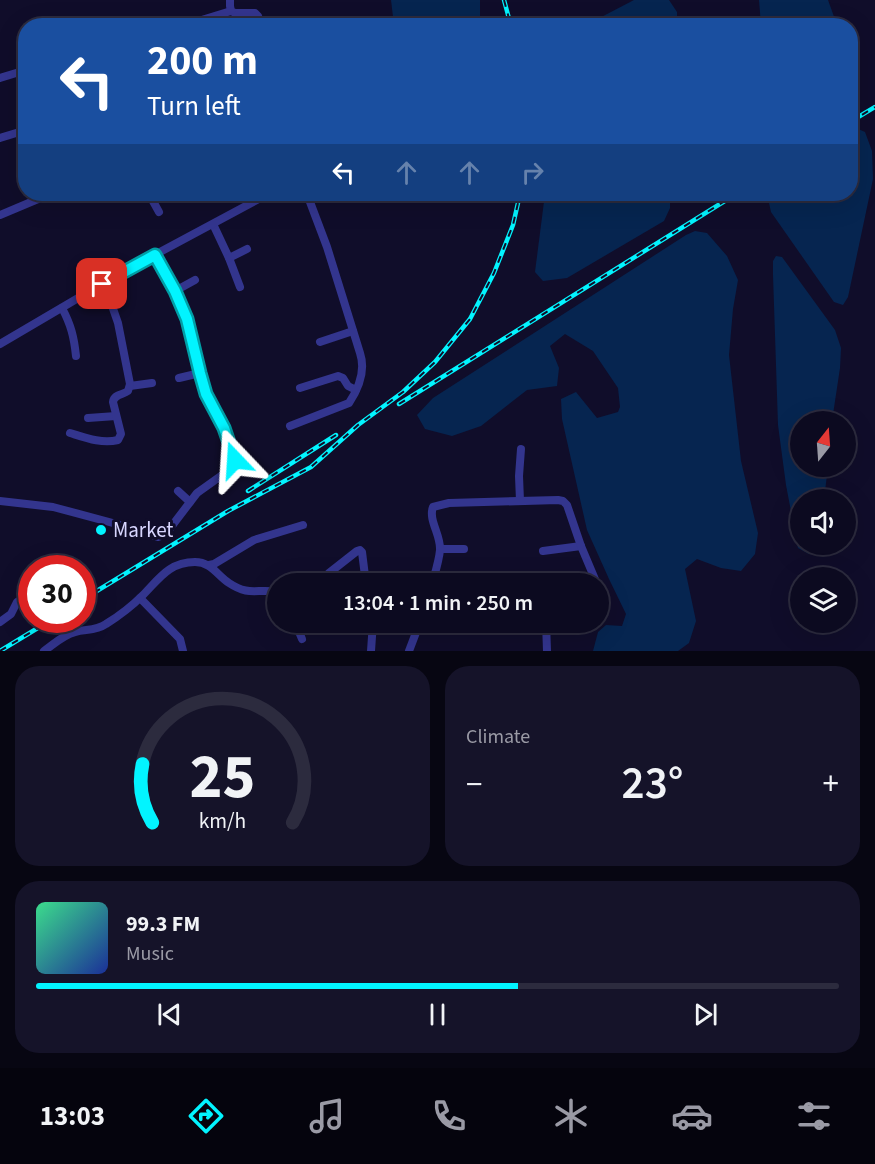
<!DOCTYPE html>
<meta charset="utf-8">
<style>
body{margin:0;font-family:"Source Sans 3",sans-serif;background:#151329;color:#f1f3f6;height:100vh;display:flex;flex-direction:column;font-size:22px;white-space:nowrap}
*{box-sizing:border-box;margin:0}
p{font-size:20px;color:#9a9aa5}
.icon{flex:none;width:33px;height:33px;fill:none;stroke:currentColor;stroke-width:2;stroke-linecap:round;stroke-linejoin:round}
.map{position:relative;height:651px;overflow:hidden}
.side{display:flex;flex-direction:column;gap:15px;padding:15px;background:#070612;flex:1}
.side>*{flex:none}
.top-card{position:absolute;left:18px;top:18px;width:840px;height:183px;border-radius:24px;box-shadow:0 6px 24px #0002,0 0 0 2px #2c2b3e;background:#1a4fa0;color:#fff;overflow:hidden}
.needle{width:39px;rotate:17deg}
.buttons{position:absolute;left:790px;top:411px;display:grid;gap:12px}
.buttons a{display:grid;place-items:center;width:66px;height:66px;border-radius:50%;background:#0c0a20;box-shadow:0 6px 24px #0002,0 0 0 2px #2c2b3e;font-size:30px}
.speed{position:absolute;left:18px;top:555px;display:flex;gap:12px;font-size:30px;font-weight:700;text-align:center}
.speed>*{display:grid;place-content:center;width:78px;height:78px;border-radius:50%;background:#0c0a20;box-shadow:0 6px 24px #0002,0 0 0 2px #2c2b3e;line-height:1}
.speed .limit{border:9px solid #d22;background:#fff;color:#111}
.pin{position:absolute;display:grid;place-items:center;width:51px;height:51px;color:#fff;margin:-26px;border-radius:12px;box-shadow:0 3px 9px #0006}
.me{position:absolute;width:66px;margin:-33px;rotate:340deg;stroke-linejoin:round;filter:drop-shadow(0 0 4px #0008)}
.turn{display:flex;align-items:center;gap:21px;height:126px;padding:0 30px;font-size:27px}
.turn .icon{width:78px;height:78px;stroke-width:2.5}
.turn b{display:block;font-size:42px;line-height:51px}
.lanes{display:flex;align-items:center;height:57px;padding:0 30px;background:#0003;justify-content:center;gap:30px;direction:ltr}
.lanes .off{opacity:.35}
.big{font-size:45px;font-weight:600;line-height:1.1}
.side .widget{flex:1;display:flex;flex-direction:column;justify-content:center;gap:9px;min-width:0;padding:0 21px;border-radius:24px;background:#151329}
.side .dial{align-items:center;gap:0}
.dial svg{height:156px;overflow:visible;fill:none;stroke:#2c2b3e;stroke-width:7;stroke-linecap:round;text-anchor:middle}
.dial text{fill:#f1f3f6;stroke:none}
.song{display:flex;align-items:center;gap:18px}
.cover{width:72px;height:72px;border-radius:9px;background:linear-gradient(135deg,hsl(150 70% 55%),hsl(230 70% 35%))}
.played{height:6px;border-radius:3px;background:linear-gradient(90deg,#02f4ff 60%,#2c2b3e 60%)}
.keys{display:flex;justify-content:space-around;direction:ltr}
.heat{display:flex;justify-content:space-between;align-items:center;font-size:33px;direction:ltr}
.side .tiles{flex:1;display:grid;gap:15px;grid-template-columns:1fr 1fr}
.widget:last-child{grid-column:span 2}
.trip{position:absolute;left:267px;top:573px;width:342px;height:60px;border-radius:30px;background:#0c0a20;box-shadow:0 6px 24px #0002,0 0 0 2px #2c2b3e;font-weight:600;line-height:60px;text-align:center}
.tab-bar{display:flex;height:96px;justify-content:space-around;align-items:center;background:#05040d;color:#9a9aa5}
.tab-bar .icon{width:42px;height:42px}
.tab-bar .selected{color:#02f4ff}
.tab-bar b{font-size:27px;color:#f1f3f6}
.map>svg:first-child{display:block}
</style>
<div class="map">
<svg width="875" height="651" viewBox="0 0 875 651">
<rect width="100%" height="100%" fill="#100d2a"/>
<g fill="#062550">
<path d="M391 0H480V24L479 26 394 25Z"/>
<path d="M634 0H669L677 12V25H586Z"/>
<path d="M759 0H828L837 25H761Z"/>
<path d="M856 128 865 132 872 151 873 179 848 297 843 305 834 302 771 212 767 194H850L851 132Z"/>
<path d="M545 194H670V208L664 221 567 278 543 281 535 272Z"/>
<path d="M695 231 707 233 727 256 738 280 733 309 729 355 741 461 758 533 755 554 741 571 721 568 697 559 685 569 696 621 689 643 678 651H593L598 632 606 625 622 626 626 614 609 579 587 530 562 419 561 399 576 392 597 418 618 412 620 407 618 388 593 351 565 334 550 346 559 368 557 386 527 390 481 426 452 436 425 429 417 415 433 398 686 235Z"/>
<path d="M776 256 782 257 835 330 841 348 840 368 832 421 801 422V466L828 467 824 499 801 500V544L818 545 815 551 809 554 798 548 786 485 778 425 773 275V261Z"/>
</g>
<g fill="none" stroke-linecap="round" stroke-linejoin="round">
<g stroke="#33358e" stroke-width="8">
<path d="M230 0V6L231 11 235 13H255L258 16 261 26"/>
<path d="M182 26 231 11"/>
<path d="M0 78 26 70"/>
<path d="M0 138 26 130"/>
<path d="M149 194 159 212"/>
<path d="M0 215 50 194"/>
<path d="M213 224 229 258 240 287"/>
<path d="M229 258 247 249"/>
<path d="M175 291 195 280"/>
<path d="M62 308C71 325 74 337 76 356"/>
<path d="M320 342 353 331"/>
<path d="M0 344 119 274 268 194"/>
<path d="M179 378 200 373"/>
<path d="M130 386 152 383"/>
<path d="M300 388 338 376 343 378 348 386 356 390"/>
<path d="M88 418 116 416"/>
<path d="M290 426 349 403C359 388 366 371 360 353L327 247 307 194"/>
<path d="M70 433C86 438 102 444 118 440L121 434 113 402C114 394 123 395 128 391L130 384 118 323 110 300 102 284"/>
<path d="M178 491 190 502"/>
<path d="M0 501 53 507 124 526 158 537 161 536 168 531 197 493 232 468 235 460 224 428 203 386 187 319 175 291 155 255"/>
<path d="M520 501 519 476 521 449"/>
<path d="M440 549H464"/>
<path d="M543 551 581 546"/>
<path d="M209 565 214 564 254 540 303 525"/>
<path d="M329 573 357 551 360 550 362 552 366 584"/>
<path d="M432 584C435 573 439 561 440 550 441 535 428 520 433 507L449 503 558 500 563 501 567 505 581 546 597 584"/>
<path d="M140 598 180 639 183 651"/>
<path d="M0 622 11 614 17 602 32 592"/>
<path d="M295 622 302 639"/>
<path d="M546 622 547 651"/>
<path d="M419 626 444 630"/>
<path d="M44 651C54 644 63 635 75 632 86 629 96 631 106 624 119 616 132 606 143 595 159 579 169 562 195 562 211 562 217 575 229 583 250 597 257 588 278 592"/>
<path d="M371 651 373 622"/>
<path d="M409 651 420 622"/>
</g>
<defs>
<g id="rail">
<path d="M504 0 511 26"/>
<path d="M850 122 875 107"/>
<path d="M399 404 736 194"/>
<path d="M248 491 336 435"/>
<path d="M82 600 228 511 311 467 358 425 403 392 435 362 470 319 494 273 513 225 520 194"/>
<path d="M0 651 51 620"/>
</g>
</defs>
<use href="#rail" stroke="#02f4ff" stroke-width="4.5"/>
<use href="#rail" stroke="#100d2a" stroke-width="2" stroke-dasharray="7" stroke-linecap="butt"/>
</g>
<g fill="none" stroke-linecap="round" stroke-linejoin="round">
<defs>
<path id="route" d="M102 284 155 255 175 291 187 319 200 373 206 394 224 428 235 460"/>
</defs>
<use href="#route" stroke="#019fa6" stroke-width="15"/>
<use href="#route" stroke="#02f4ff" stroke-width="10"/>
</g>
<circle fill="#02f4ff" stroke="#100d2a" stroke-width="2" cx="101" cy="530" r="6"/>
<g text-anchor="middle" stroke-width="6" stroke-linejoin="round" paint-order="stroke">
<g font-size="21" fill="#d8d6ff" stroke="#100d2a" text-anchor="start">
<text x="113" y="537">Market</text>
</g>
</g>
</svg>
<div class="buttons">
<a><svg class="needle" viewBox="-14 -14 28 28"><path d="M0-13l5 13h-10z" fill="#e53935"/><path d="M0 13l5-13h-10z" fill="#9a9aa5"/></svg></a>
<a><svg class="icon" aria-label="sound" viewBox="0 0 24 24"><path d="M4 9h4l5-4v14l-5-4H4zM17 9q2 3 0 6"/></svg></a>
<a><svg class="icon" aria-label="layers" viewBox="0 0 24 24"><path d="M12 4l9 5-9 5-9-5zM3 14l9 5 9-5"/></svg></a>
</div>
<div class="speed"><div class="limit">30</div></div>
<div class="pin" style="left:102px;top:284px;background:#d93025"><svg class="icon" aria-label="arrive" viewBox="0 0 24 24"><path d="M6 21V4h12l-3 4 3 4H6"/></svg></div>
<svg class="me" style="left:235px;top:460px" viewBox="-20 -20 40 40"><path d="M0-17L14 15 0 8-14 15z" fill="#02f4ff" stroke="#fff" stroke-width="4"/></svg>
<div class="trip">13:04 · 1 min · 250 m</div>
<div class="top-card">
<div class="turn"><svg class="icon" aria-label="left" viewBox="0 0 24 24"><path d="M17 20v-9H6M10 6l-5 5 5 5"/></svg><div><b>200 m</b>Turn left</div></div>
<div class="lanes"><svg class="icon" aria-label="left" viewBox="0 0 24 24"><path d="M17 20v-9H6M10 6l-5 5 5 5"/></svg><svg class="icon off" aria-label="ahead" viewBox="0 0 24 24"><path d="M12 20V5M6 11l6-6 6 6"/></svg><svg class="icon off" aria-label="ahead" viewBox="0 0 24 24"><path d="M12 20V5M6 11l6-6 6 6"/></svg><svg class="icon off" aria-label="right" viewBox="0 0 24 24"><path d="M7 20v-9h11M14 6l5 5-5 5"/></svg></div>
</div>
</div>
<section class="side">
<div class="tiles">
<div class="widget dial"><svg viewBox="0 0 100 80">
<path d="M14 69A42 42 0 1 1 86 69"/>
<path d="M14 69A42 42 0 0 1 9 39" stroke="#02f4ff"/>
<text x="50" y="56" font-size="32" font-weight="700">25</text>
<text x="50" y="72" font-size="11">km/h</text>
</svg></div>
<div class="widget"><p>Climate</p>
<div class="heat"><a>−</a><b class="big">23°</b><a>+</a></div>
</div>
<div class="widget">
<div class="song"><i class="cover"></i><div><b>99.3 FM</b><p>Music</p></div></div>
<div class="played"></div>
<div class="keys"><svg class="icon" aria-label="previous" viewBox="0 0 24 24"><path d="M18 5L8 12l10 7zM5 5v14"/></svg><svg class="icon" aria-label="pause" viewBox="0 0 24 24"><path d="M8 5v14M16 5v14"/></svg><svg class="icon" aria-label="next" viewBox="0 0 24 24"><path d="M6 5l10 7-10 7zM19 5v14"/></svg></div>
</div>
</div>
</section>
<nav class="tab-bar">
<b>13:03</b>
<svg class="icon selected" aria-label="directions" viewBox="0 0 24 24"><path d="M12 3l9 9-9 9-9-9zM9 14v-3h6M13 9l2 2-2 2"/></svg>
<svg class="icon" aria-label="music" viewBox="0 0 24 24"><path d="M9 18V5l10-2v13"/><circle cx="6" cy="18" r="3"/><circle cx="16" cy="16" r="3"/></svg>
<svg class="icon" aria-label="phone" viewBox="0 0 24 24"><path d="M5 4h4l2 5-3 2q2 4 5 5l2-3 5 2v4C11 20 4 13 5 4z"/></svg>
<svg class="icon" aria-label="climate" viewBox="0 0 24 24"><path d="M12 3v18M4 7l16 10M4 17L20 7"/></svg>
<svg class="icon" aria-label="car" viewBox="0 0 24 24"><path d="M5 17H2v-5l4-1 3-4h7l3 4 3 1v5h-3M9 17h6M6 11h13"/><circle cx="7" cy="17" r="2"/><circle cx="17" cy="17" r="2"/></svg>
<svg class="icon" aria-label="filters" viewBox="0 0 24 24"><path d="M4 7h16M4 17h16"/><circle cx="9" cy="7" r="2"/><circle cx="15" cy="17" r="2"/></svg>
</nav>
